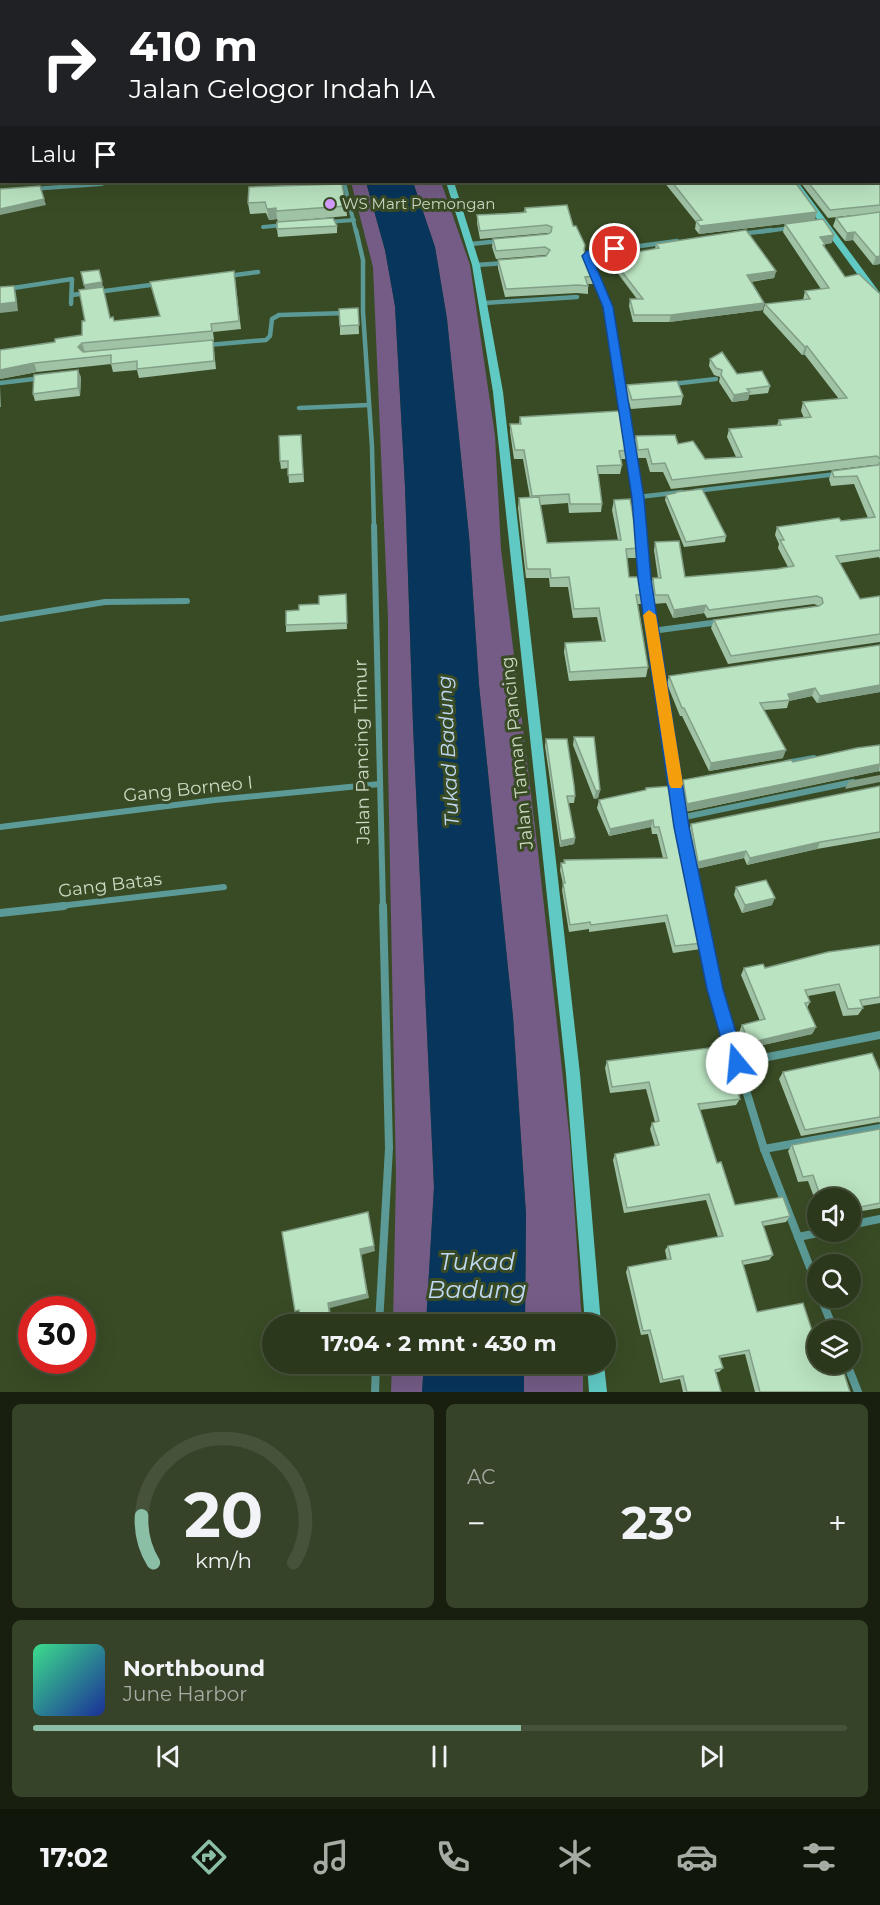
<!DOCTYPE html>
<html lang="id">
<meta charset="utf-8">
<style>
body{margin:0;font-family:Montserrat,sans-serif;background:#374329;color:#f1f3f6;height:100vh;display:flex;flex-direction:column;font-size:22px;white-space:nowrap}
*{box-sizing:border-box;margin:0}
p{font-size:20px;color:#a6aca3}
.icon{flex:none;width:33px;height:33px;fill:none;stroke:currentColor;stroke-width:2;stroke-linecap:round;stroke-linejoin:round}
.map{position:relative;height:1392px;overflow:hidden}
.details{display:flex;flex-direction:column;gap:12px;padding:12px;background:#181f0f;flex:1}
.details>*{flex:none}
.guide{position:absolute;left:0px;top:0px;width:880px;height:183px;box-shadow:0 6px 24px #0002,0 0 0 2px #47523b;background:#202124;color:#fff;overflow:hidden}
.buttons{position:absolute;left:807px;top:1188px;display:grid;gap:12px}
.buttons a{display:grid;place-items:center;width:54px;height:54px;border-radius:50%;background:#2b381c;box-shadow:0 6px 24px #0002,0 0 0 2px #47523b;font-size:30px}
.speed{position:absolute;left:18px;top:1296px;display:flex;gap:12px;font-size:30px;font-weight:700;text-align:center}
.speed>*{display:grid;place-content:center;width:78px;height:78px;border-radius:50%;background:#2b381c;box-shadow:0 6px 24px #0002,0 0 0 2px #47523b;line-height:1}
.speed .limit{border:9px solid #d22;background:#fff;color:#111}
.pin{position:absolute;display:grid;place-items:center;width:51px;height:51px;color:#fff;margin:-26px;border:3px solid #fff;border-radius:50%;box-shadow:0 2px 6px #0007}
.me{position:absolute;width:66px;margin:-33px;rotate:343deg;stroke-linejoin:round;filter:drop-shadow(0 0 4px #0008)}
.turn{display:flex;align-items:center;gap:21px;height:126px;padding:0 30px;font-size:27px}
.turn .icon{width:78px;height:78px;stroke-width:2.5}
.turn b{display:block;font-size:42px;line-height:51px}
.then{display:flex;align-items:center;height:57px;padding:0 30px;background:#0003;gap:12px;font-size:22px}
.big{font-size:45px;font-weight:700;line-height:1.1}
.details .tile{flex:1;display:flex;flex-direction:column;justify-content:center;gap:9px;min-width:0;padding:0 21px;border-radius:9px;background:#374329}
.details .dial{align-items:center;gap:0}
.dial svg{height:156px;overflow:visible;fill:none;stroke:#47523b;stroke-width:7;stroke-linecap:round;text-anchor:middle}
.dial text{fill:#f1f3f6;stroke:none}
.song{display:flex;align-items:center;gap:18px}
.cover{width:72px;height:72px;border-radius:9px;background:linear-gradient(135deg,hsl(150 70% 55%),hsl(230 70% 35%))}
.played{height:6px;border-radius:3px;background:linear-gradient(90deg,#8abfa5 60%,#47523b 60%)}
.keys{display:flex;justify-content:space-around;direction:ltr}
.heat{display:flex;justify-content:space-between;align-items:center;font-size:33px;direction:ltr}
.details .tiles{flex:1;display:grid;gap:12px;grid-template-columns:1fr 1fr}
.tile:last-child{grid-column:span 2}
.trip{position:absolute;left:262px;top:1314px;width:354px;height:60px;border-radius:30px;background:#2b381c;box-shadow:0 6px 24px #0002,0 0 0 2px #47523b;font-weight:700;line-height:60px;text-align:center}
.tabs{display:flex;height:96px;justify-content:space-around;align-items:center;background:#11160b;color:#a6aca3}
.tabs .icon{width:42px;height:42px}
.tabs .selected{color:#8abfa5}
.tabs b{font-size:27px;color:#f1f3f6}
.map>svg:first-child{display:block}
</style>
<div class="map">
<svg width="880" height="1392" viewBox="0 0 880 1392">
<rect width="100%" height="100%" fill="#394b25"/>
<g fill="#745c86">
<path d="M351 182H366L385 250 395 306 405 486 413 725 434 1187 426 1324H393L396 1176 388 763V618L373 267Z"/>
<path d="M413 182H441L470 265 495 436 501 549 538 852 570 1142 582 1324H525L526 1215 513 1017 479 685 469 536 447 319 435 247Z"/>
<path d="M392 1364H424L422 1392H391Z"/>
<rect x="524" y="1364" width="59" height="28"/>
</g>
<g fill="#08355c">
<path d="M366 182H413L435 247 447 319 469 536 479 685 513 1017 526 1215 525 1324H426L434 1187 413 725 405 486 395 306 385 250Z"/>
<path d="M424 1364H524V1392H422Z"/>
</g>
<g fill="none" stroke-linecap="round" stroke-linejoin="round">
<g stroke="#5b9a96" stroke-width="4">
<path d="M519 0 523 2"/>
<path d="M469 2 475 1"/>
<path d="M539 2 542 0"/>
<path d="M0 40 2 27"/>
<path d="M0 170 2 162"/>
<path d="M344 182 356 232"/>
<path d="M33 189 102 184"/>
<path d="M328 222 354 220"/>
<path d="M263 227 284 225"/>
<path d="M759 232 790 228"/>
</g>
<g stroke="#5b9a96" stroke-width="4.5">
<path d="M356 230 363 260V312L372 447 374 528"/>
<path d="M741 234 771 230"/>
<path d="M471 244 500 241"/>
<path d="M476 265 506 263"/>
<path d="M228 276 258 272"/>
<path d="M0 290 72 279 71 304"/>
<path d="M97 292 158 284"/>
<path d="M72 295 87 293"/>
<path d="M484 303 577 297"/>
<path d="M208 345 266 340 270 336 272 319 279 315 347 313"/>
<path d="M0 383 42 378"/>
<path d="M672 384 716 379"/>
<path d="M299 408 369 405"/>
<path d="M695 491 837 474"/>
<path d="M638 497 682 492"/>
<path d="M640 528 638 497 608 307 587 256 603 251 677 241"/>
</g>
<g stroke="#5b9a96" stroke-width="6">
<path d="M374 526 383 907"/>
<path d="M640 526C650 654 673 782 698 907"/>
<path d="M0 619 105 602 187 601"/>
<path d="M652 631 719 622"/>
<path d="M786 763 814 758"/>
<path d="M680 818 853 782"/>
<path d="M0 827 215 800 380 784"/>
<path d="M51 907 224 887"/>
</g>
<g stroke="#5b9a96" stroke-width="8">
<path d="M698 906 715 989 764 1149 818 1288"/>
<path d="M0 913 64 906"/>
<path d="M737 1063 880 1035"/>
<path d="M764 1149 880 1128"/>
<path d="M850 1225 880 1219"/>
<path d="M798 1237 823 1232"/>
<path d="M821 1298 834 1330"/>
<path d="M379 1324 389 1148 383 906"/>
<path d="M847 1364 858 1392"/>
<path d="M375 1392 376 1364"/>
</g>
<g fill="#60c9c3" fill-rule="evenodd">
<path d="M373 0H379L380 2H373Z"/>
<path d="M446 182H454L480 265 503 392 580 1074 601 1324H585L566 1074 493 392 472 265Z"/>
<path d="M790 182H798L880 293V302L877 301Z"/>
<path d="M587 1364H604L607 1392H589Z"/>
</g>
</g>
<g fill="#a0c3a6">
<path d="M813 0H880V10L879 11V2H814Z"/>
<path d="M880 61V264L873 265 853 240 845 241 833 226 836 218 854 215 828 218 800 182H879Z"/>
<path d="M47 182H78L48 184Z"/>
<path d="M664 182H795L815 220 699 234 695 229 696 222Z"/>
<path d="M249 187 346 206 347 216 278 222 277 219 269 220 266 213 250 214 248 203Z"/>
<path d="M525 208 573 226 595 276 594 284H588V294L577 293 505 297 498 268V260L546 256 545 255 496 259 492 247 493 239 548 234 547 233 480 239 477 223V215L524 212Z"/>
<path d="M785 224 832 243 825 244 824 247 845 277 880 294V559L879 557 840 563 860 599 880 596V642L728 664 711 628 714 620 819 606 814 604 707 618 704 613 673 618 666 603 653 604 651 586 653 578H658L654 550 655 542 685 577 777 569 788 567 778 548 779 544 775 535 777 527 868 518 854 484 831 486 829 479 832 471 875 466 873 465 671 489 663 472H650L646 458H636L634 444 636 436 678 444 705 459 736 457 727 437 729 429 777 425 779 420 804 418 801 411 803 402 839 399 805 355H802L763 312 765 304 803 300 805 291 821 289 783 232Z"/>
<path d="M337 226V233L278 237 277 229Z"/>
<path d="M656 244 776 271 774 278 751 282 764 303 763 310 669 322H633L629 306 630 299H637L613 267V260L626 257V254L655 249Z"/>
<path d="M234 271 241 329 213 332 214 340 85 352 213 340 216 369 139 378 137 370 113 372 111 364 37 372 0 379 55 342 82 335 110 318 113 317 114 321 159 316Z"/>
<path d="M358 308 359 334 340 335V326Z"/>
<path d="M710 359 737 374 770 386 768 393 749 395 748 400 732 402 719 382 720 377 714 375 709 366Z"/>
<path d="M81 377 80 396 35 401 33 394Z"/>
<path d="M627 385 683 396 681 405 631 409 626 393Z"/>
<path d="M520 417 629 450 627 459H621L622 465 620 474H598L602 504 601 512 569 513 568 503 540 505 547 543 618 540 612 510 614 500 639 548 637 558H627L629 577 644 594 642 604H638L648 667 646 677 569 681 564 652 565 643 602 641 597 617 573 618 568 587H550L549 578H526L518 508 519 498H530L523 459H514L510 432V424H519Z"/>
<path d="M301 435 304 482 289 483 288 468 281 469 280 461Z"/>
<path d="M676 492 726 536 725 542 684 547 665 500 666 495 675 494Z"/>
<path d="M346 601 347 629 286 632V625L299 610 319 604Z"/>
<path d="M880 645V692L817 703 812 696 789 701 787 708 764 710 783 758 709 771 682 716H680L667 684 669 676Z"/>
<path d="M574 737 600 790 598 798 594 799 573 745Z"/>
<path d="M546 739 575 796 574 803H568L575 838 574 844 560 847 545 746Z"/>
<path d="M880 745V772L879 771 685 812 681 787 683 780 793 762Z"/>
<path d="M880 786V838L817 849 747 865 744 858 696 869 689 831 691 824Z"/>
<path d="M646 788 698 915 696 919 703 943 701 949 673 953 665 922 589 932V929L569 932 562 890 563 884 560 870 561 863H564V860L663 858 657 834H652L651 827 609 836 597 808 599 800 645 790Z"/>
<path d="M736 887 772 905 742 913 734 895Z"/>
<path d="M880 945V1003L862 1006 863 1008 858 1015 843 1016 835 991 808 996 810 1002 807 1008 816 1027 812 1034 746 1049 739 1032 742 1025 760 1021 741 975 744 968H765Z"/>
<path d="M607 1061 740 1099 736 1105 700 1110 717 1163 735 1205 790 1216 786 1222 763 1226 773 1255 769 1260 743 1265 757 1312 850 1392H755L745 1354 720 1358 723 1368 719 1372H715L721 1392H683L680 1379 660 1383 648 1334 641 1335 626 1272 628 1267 667 1260 665 1250 668 1246 718 1237 706 1200 624 1213 613 1160 615 1154 655 1146 650 1129 652 1123 655 1122 646 1089 610 1093 605 1068Z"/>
<path d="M783 1072H880V1123L879 1122 801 1136 779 1079Z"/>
<path d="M880 1129V1208L850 1213V1198H818V1208L808 1181 798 1182 788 1151 792 1145Z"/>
</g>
<g fill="#829f87">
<path d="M760 0H810L799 2H760Z"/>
<path d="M44 199 46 205 0 215V209Z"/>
<path d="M276 208 277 219 269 220 267 209Z"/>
<path d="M817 212 815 220 699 234 700 226Z"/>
<path d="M855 232 853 240 845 241 847 233Z"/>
<path d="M834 235 832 243 818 245 820 237Z"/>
<path d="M880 256V264L873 265 876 257Z"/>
<path d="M776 271 774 278 745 282 747 275Z"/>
<path d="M102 282 103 287 85 289 84 285Z"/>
<path d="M14 286 16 294 18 311 0 313V304Z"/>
<path d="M764 303 763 310 669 322 671 315Z"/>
<path d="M82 343 85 352 81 356 78 347Z"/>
<path d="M807 346 805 355H802L805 347Z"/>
<path d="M34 363 37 372 0 379V370Z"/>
<path d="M78 370 81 377 80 396 78 388Z"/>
<path d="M0 386 1 407H0Z"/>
<path d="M750 392 748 400 732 402 734 395Z"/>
<path d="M706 605 704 613 673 618 674 610Z"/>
<path d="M880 685V692L817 703 820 696Z"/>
<path d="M815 688 812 696 789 701 790 700 788 694Z"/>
<path d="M786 750 783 758 709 771 711 763Z"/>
<path d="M880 764 879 771 685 812 687 804Z"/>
<path d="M880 775V782L845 789 849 781Z"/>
<path d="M600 790 598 798 594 799 596 791Z"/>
<path d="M653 820 651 827 609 836 610 829Z"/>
<path d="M575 838 574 844 560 847 561 841Z"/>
<path d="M820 842 817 849 747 865 750 858Z"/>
<path d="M746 851 744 858 696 869 698 862Z"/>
<path d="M775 898 772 905 742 913 745 905Z"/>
<path d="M816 1027 812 1034 746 1049 749 1043Z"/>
<path d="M374 1246 375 1251 361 1255 369 1298 330 1308 332 1324H331L328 1303 360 1249Z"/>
<path d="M333 1364H338V1367L308 1374 306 1370Z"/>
</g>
<g fill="#bae3c1" stroke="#829f87" stroke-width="1.5">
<path d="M209 0H274L275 2H208Z"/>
<path d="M397 0H415L416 2H398Z"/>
<path d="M659 0H760L762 2H660Z"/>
<path d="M823 0H880V3H879V2H825Z"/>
<path d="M879 61H880V205L830 210 808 182H879Z"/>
<path d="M0 104 2 108V148L0 149Z"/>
<path d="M672 182H795L817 212 700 226 696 221 702 220Z"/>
<path d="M342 184 346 206 276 211V208L267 209 265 202 248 203 249 187Z"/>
<path d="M40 186 44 199 0 209V189Z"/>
<path d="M567 205 573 226H576L585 245 584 250 595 276 585 277 588 286 578 285 506 289 498 260 546 256 550 250 545 247 496 251 493 239 548 234 551 232 552 227 547 225 480 231 477 215 518 213 526 212 525 208Z"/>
<path d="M880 212V256L876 257 855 232 847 233 836 218Z"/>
<path d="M333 218 337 226 277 229V222Z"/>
<path d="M823 219 834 235 820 237 825 244 823 245 845 277 859 274 880 294V459L877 456 672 480 665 463 652 464 648 449 638 450 636 436 675 435 678 444 693 441 705 459 742 457 729 429 781 425 779 420 811 417 803 402 847 398 807 346 805 347 765 304 810 299 805 291 829 288 785 224Z"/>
<path d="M746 230 776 271 747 275 764 303 671 315H634L630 299H643L613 260 628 257 626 254 659 248 656 244Z"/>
<path d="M99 270 102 282 84 285 81 272Z"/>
<path d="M234 271 239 321 211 324 212 331 82 343 78 347 83 352 213 340 214 361 137 369V361L111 364V355L34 363 0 370V350L55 342V339L82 335V321H85L79 290 103 287 110 318 113 317 114 321 160 316 150 282Z"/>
<path d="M14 286 16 302 0 304V287Z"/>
<path d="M358 308 359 325 340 326 339 309Z"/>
<path d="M722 352 737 374 762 371 770 386 747 389 750 392 734 395 721 375 722 370 716 368 710 359Z"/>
<path d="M78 370V388L33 394 34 375Z"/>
<path d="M677 381 683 396 632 400 627 385Z"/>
<path d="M619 411 629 450 619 451 622 465 597 466 602 504H570L569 494 532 496 524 450H515L510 424H521L520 417Z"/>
<path d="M301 435 303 474 288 475V461H280L279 436Z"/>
<path d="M880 462V550L836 556 860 599 880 596V634L731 656 714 620 819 606 823 603 822 598 817 596 709 610 706 605 674 610 668 595H655L653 578H661L655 542 679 541 685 577 777 569 794 566 780 540H784L777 527 839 518 841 521 875 517 857 476 834 477 832 471 878 465Z"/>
<path d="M702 489 726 536 686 542 666 495 676 493V492Z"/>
<path d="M539 497 547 543 621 540 614 500 630 499 639 548 626 549 629 577H642L644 594 636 595 648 667 570 672 565 643 605 641 599 608 574 609 569 577 551 578 550 569H527L519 498Z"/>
<path d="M346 594 347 623 286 625V611L299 610V605L319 604V596Z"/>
<path d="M880 645V685L820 696 815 688 788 694 790 700 760 703 786 750 711 763 684 708H682L669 676Z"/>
<path d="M574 737H594L600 790 596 791Z"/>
<path d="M546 739H567L574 785 575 796H567L575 838 561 841Z"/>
<path d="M880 745V764L687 804 683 780 791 760 793 762 857 748Z"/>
<path d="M673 786 698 915H695L703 943 675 946 667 915 591 925 590 922 570 925 563 883H565L561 863H565L564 860 667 858 659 827H654L653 820 610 829 599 800 646 790V788Z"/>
<path d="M880 786V832L820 842 750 858 746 851 698 862 691 824Z"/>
<path d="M766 880 775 898 745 905 736 887Z"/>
<path d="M880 945V997L860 1000 863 1008 848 1009 839 984 805 990 810 1002 805 1003 816 1027 749 1043 742 1025 765 1019 744 968 763 964 765 968 828 952Z"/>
<path d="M725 1046 740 1099 698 1104 717 1163 721 1162 735 1205 783 1197 790 1216 762 1222 773 1255 742 1261 757 1312 803 1303 818 1349V1364H841L850 1392H760L749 1350 719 1356 723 1368 715 1370 721 1392H687L683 1376 663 1380 650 1330 643 1331 628 1267 671 1259 668 1246 723 1236 709 1194 627 1208 615 1154 659 1145 652 1123 659 1121 649 1082 612 1087 607 1061Z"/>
<path d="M872 1053 880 1072V1117L805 1130 783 1072Z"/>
<path d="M880 1129V1203L850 1209V1198H821L813 1175 803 1177 792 1145Z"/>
<path d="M368 1212 374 1246 360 1249 367 1294 328 1303 331 1324H300L299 1310 295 1311 282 1232Z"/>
<path d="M306 1364H333L306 1370Z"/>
</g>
<path fill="#1a73e8" stroke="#114b97" stroke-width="1.5" d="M615 246 619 247V251L592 257 613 307 644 498 651 579 689 827 723 989 745 1063 743 1069 737 1071 731 1069 728 1063 707 989 674 827 638 579 632 498 603 307 582 256 587 251Z"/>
<path fill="#f59e0b" d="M649 610 656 615 683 784 681 788H671L669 784 643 615Z"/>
<circle fill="#d49cfb" stroke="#394b25" stroke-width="2" cx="330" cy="204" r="6"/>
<g text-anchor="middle" stroke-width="6" stroke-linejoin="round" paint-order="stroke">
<g font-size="15" fill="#cdd9c3" stroke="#394b25" text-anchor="start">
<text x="342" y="209">WS Mart Pemongan</text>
</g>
<g font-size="18" fill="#cdd9c3" stroke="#394b25">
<text transform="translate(362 752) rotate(-91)" y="6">Jalan Pancing Timur</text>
<text transform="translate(517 753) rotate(-96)" y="6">Jalan Taman Pancing</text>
<text transform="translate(188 789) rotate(-6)" y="6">Gang Borneo I</text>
<text transform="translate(110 885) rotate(-7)" y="6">Gang Batas</text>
</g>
<g font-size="20" font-style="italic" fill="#c0d9f4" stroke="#394b25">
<text transform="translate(448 751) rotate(-93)" y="7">Tukad Badung</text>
</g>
<g font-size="24" font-style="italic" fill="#c0d9f4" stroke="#394b25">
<text x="477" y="1270">Tukad<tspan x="477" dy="28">Badung</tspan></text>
</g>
</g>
</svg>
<div class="buttons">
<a><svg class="icon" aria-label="sound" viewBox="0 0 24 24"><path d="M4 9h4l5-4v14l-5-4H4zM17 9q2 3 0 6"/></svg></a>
<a><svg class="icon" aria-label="search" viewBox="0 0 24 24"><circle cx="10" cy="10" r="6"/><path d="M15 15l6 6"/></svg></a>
<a><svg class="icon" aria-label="layers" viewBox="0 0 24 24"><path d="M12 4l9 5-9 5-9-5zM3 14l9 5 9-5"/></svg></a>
</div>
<div class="speed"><div class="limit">30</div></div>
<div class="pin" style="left:615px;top:249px;background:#d93025"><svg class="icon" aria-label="arrive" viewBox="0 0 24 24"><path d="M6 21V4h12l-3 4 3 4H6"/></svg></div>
<svg class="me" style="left:737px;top:1063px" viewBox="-20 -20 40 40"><circle r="19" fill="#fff"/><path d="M0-13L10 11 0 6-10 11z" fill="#1a73e8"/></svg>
<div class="trip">17:04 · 2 mnt · 430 m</div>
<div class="guide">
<div class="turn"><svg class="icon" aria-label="right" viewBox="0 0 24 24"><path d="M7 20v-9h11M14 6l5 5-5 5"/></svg><div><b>410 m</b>Jalan Gelogor Indah IA</div></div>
<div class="then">Lalu<svg class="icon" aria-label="arrive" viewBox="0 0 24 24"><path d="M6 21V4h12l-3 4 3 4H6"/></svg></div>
</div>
</div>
<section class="details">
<div class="tiles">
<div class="tile dial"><svg viewBox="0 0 100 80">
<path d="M14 69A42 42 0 1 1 86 69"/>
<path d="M14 69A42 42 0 0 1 8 45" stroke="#8abfa5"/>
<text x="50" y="56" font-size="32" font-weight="700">20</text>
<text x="50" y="72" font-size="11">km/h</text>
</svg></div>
<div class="tile"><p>AC</p>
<div class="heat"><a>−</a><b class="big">23°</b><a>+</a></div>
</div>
<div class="tile">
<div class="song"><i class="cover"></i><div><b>Northbound</b><p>June Harbor</p></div></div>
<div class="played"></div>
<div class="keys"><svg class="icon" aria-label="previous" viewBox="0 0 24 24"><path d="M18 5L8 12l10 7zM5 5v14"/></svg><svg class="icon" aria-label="pause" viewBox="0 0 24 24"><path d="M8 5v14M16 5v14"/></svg><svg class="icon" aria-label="next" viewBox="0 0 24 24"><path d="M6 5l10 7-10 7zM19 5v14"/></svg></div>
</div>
</div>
</section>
<nav class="tabs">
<b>17:02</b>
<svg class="icon selected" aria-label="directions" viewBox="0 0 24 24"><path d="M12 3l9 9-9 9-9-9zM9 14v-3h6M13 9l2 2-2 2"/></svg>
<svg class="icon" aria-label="music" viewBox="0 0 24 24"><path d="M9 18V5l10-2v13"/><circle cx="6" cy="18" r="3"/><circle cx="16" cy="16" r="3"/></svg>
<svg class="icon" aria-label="phone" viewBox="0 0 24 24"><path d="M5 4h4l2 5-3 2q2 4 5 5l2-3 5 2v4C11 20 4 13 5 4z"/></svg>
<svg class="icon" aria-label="climate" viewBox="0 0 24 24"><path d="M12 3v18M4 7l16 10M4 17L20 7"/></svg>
<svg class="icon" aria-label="car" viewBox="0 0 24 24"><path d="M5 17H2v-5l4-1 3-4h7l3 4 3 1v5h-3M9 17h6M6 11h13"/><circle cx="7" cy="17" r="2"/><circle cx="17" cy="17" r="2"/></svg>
<svg class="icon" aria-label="filters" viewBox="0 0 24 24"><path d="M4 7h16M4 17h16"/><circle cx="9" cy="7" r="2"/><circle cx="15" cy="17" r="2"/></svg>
</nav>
